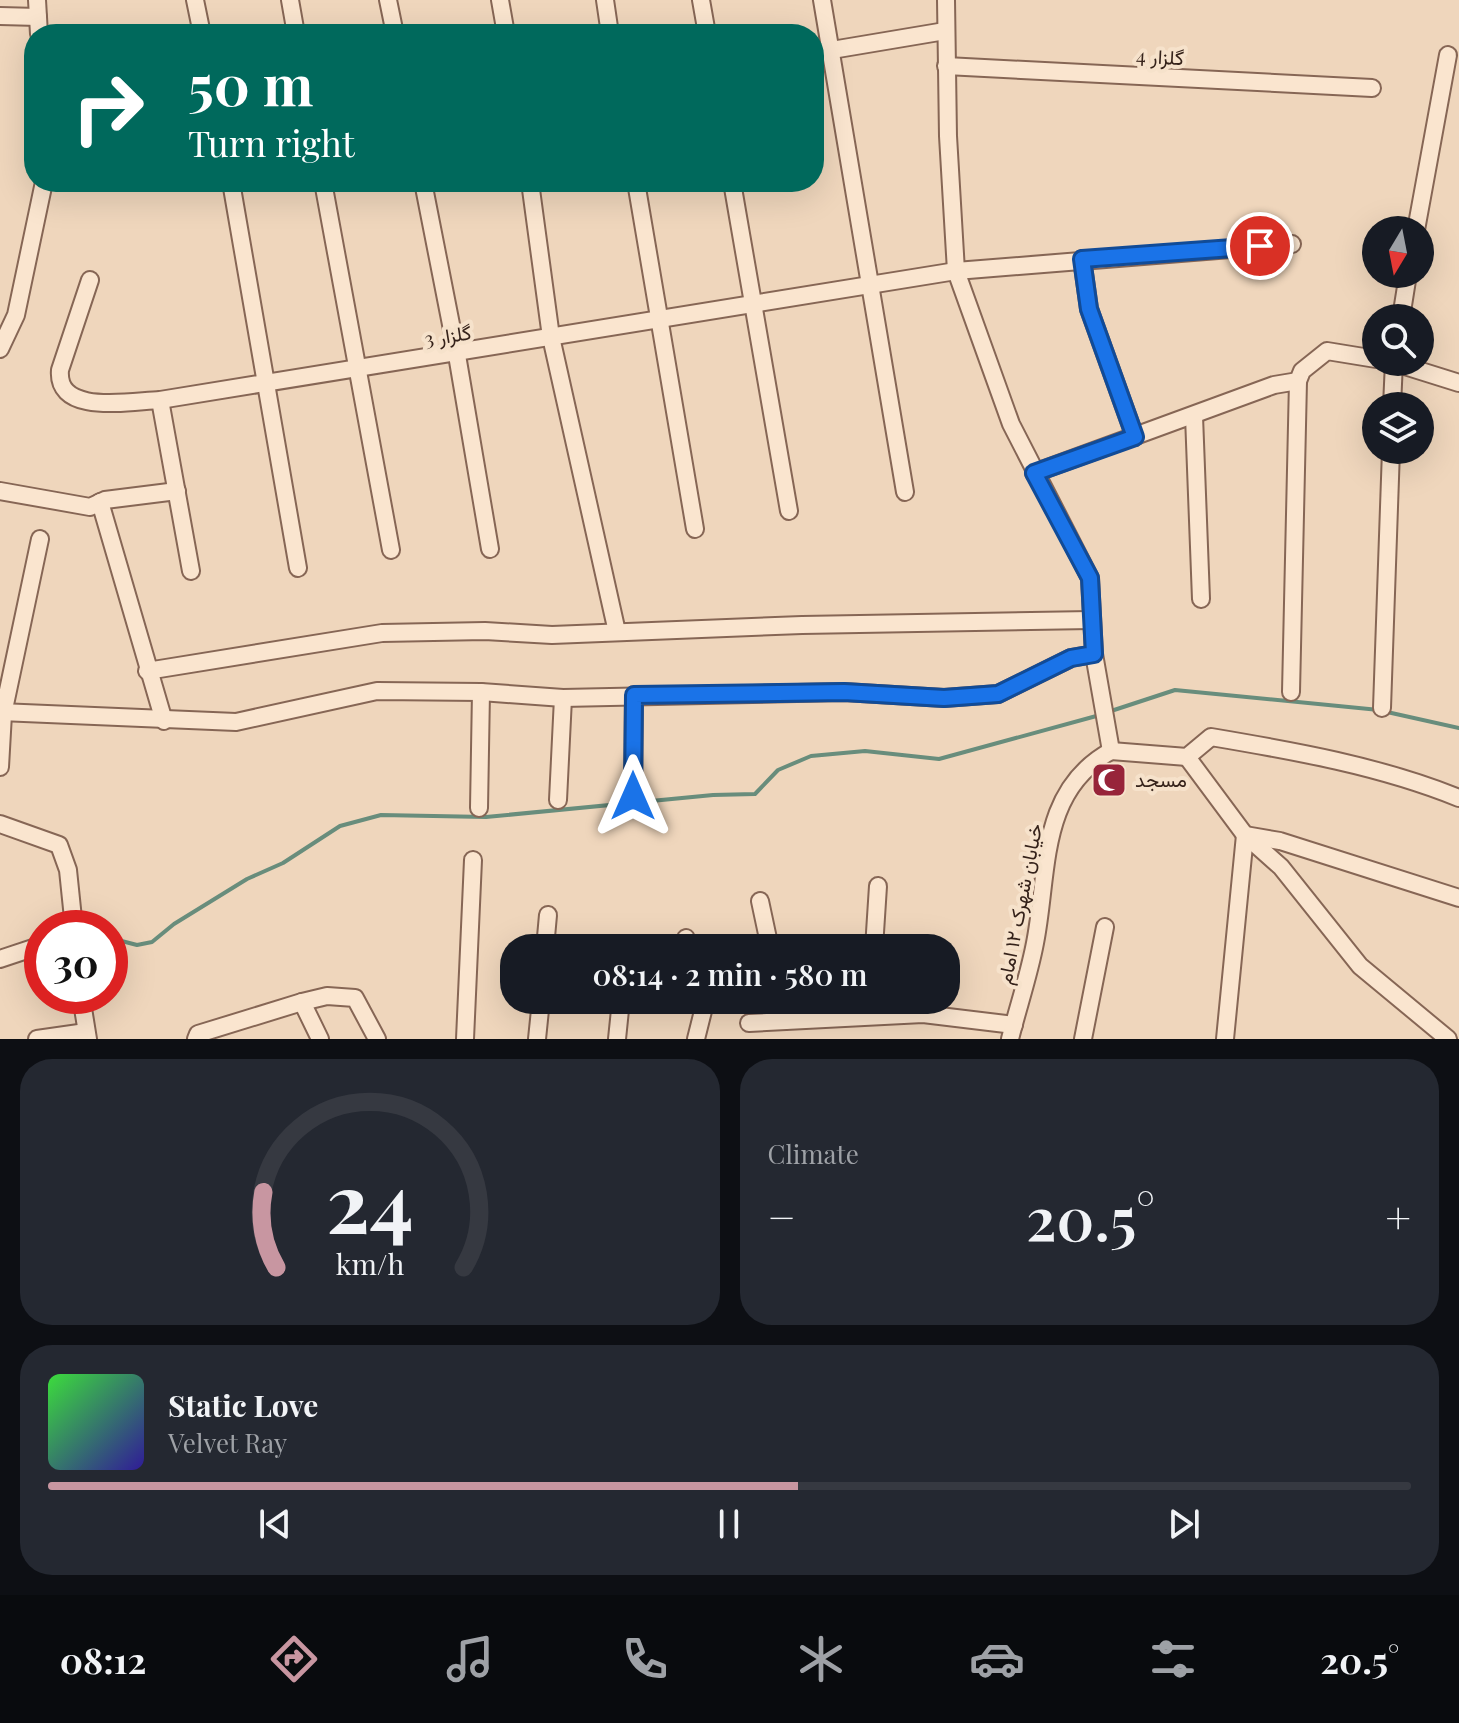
<!DOCTYPE html>
<meta charset="utf-8">
<style>
body{margin:0;font-family:"Playfair Display",Vazirmatn,serif;background:#242831;color:#f1f3f6;height:100vh;display:flex;flex-direction:column;font-size:30px;white-space:nowrap}
*{box-sizing:border-box;margin:0}
p{font-size:26px;color:#9ea1a6}
.icon{flex:none;width:44px;height:44px;fill:none;stroke:currentColor;stroke-width:2;stroke-linecap:round;stroke-linejoin:round}
.map{position:relative;height:1039px;overflow:hidden}
.details{display:flex;flex-direction:column;gap:20px;padding:20px;background:#0d0f14;flex:1}
.details>*{flex:none}
.guide{position:absolute;left:24px;top:24px;width:800px;height:168px;border-radius:32px;box-shadow:0 8px 32px #0002;background:#00695c;color:#fff;overflow:hidden}
.needle{width:52px;rotate:190deg}
.buttons{position:absolute;left:1362px;top:216px;display:grid;gap:16px}
.buttons a{display:grid;place-items:center;width:72px;height:72px;border-radius:50%;background:#171b24;box-shadow:0 8px 32px #0002;font-size:40px}
.speed{position:absolute;left:24px;top:910px;display:flex;gap:16px;font-size:40px;font-weight:700;text-align:center}
.speed>*{display:grid;place-content:center;width:104px;height:104px;border-radius:50%;background:#171b24;box-shadow:0 8px 32px #0002;line-height:1}
.speed .limit{border:12px solid #d22;background:#fff;color:#111}
.pin{position:absolute;display:grid;place-items:center;width:68px;height:68px;color:#fff;margin:-34px;border:4px solid #fff;border-radius:50%;box-shadow:0 2px 8px #0007}
.me{position:absolute;width:88px;margin:-44px;rotate:0deg;stroke-linejoin:round;filter:drop-shadow(0 0 6px #0008)}
.turn{display:flex;align-items:center;gap:28px;height:168px;padding:0 32px;font-size:36px}
.turn .icon{width:104px;height:104px;stroke-width:2.5}
.turn b{display:block;font-size:56px;line-height:68px}
.big{font-size:60px;font-weight:600;line-height:1.1}
.details .card{flex:1;display:flex;flex-direction:column;justify-content:center;gap:12px;min-width:0;padding:0 28px;border-radius:32px;background:#242831}
.details .dial{align-items:center;gap:0}
.dial svg{height:208px;overflow:visible;fill:none;stroke:#363941;stroke-width:7;stroke-linecap:round;text-anchor:middle}
.dial text{fill:#f1f3f6;stroke:none}
.song{display:flex;align-items:center;gap:24px}
.cover{width:96px;height:96px;border-radius:12px;background:linear-gradient(135deg,hsl(120 70% 55%),hsl(250 70% 35%))}
.played{height:8px;border-radius:4px;background:linear-gradient(90deg,#c896a1 55%,#363941 55%)}
.keys{display:flex;justify-content:space-around;direction:ltr}
.heat{display:flex;justify-content:space-between;align-items:center;font-size:44px;direction:ltr}
.details .tiles{flex:1;display:grid;gap:20px;grid-template-columns:1fr 1fr}
.card:last-child{grid-column:span 2}
.trip{position:absolute;left:500px;top:934px;width:460px;height:80px;border-radius:32px;background:#171b24;box-shadow:0 8px 32px #0002;font-weight:600;line-height:80px;text-align:center}
.tabs{display:flex;height:128px;justify-content:space-around;align-items:center;background:#090b0e;color:#9ea1a6}
.tabs .icon{width:56px;height:56px}
.tabs .current{color:#c896a1}
.tabs b{font-size:36px;color:#f1f3f6}
.map>svg:first-child{display:block}
</style>
<div class="map">
<svg width="1459" height="1039" viewBox="0 0 1459 1039">
<rect width="100%" height="100%" fill="#efd6bc"/>
<g fill="none" stroke-linecap="round" stroke-linejoin="round">
<g stroke="#688d7c" stroke-width="4">
<path d="M1108 712 1175 690 1379 710"/>
<path d="M1387 712 1459 728"/>
<path d="M110 938 137 945 152 942 174 924 247 879 283 863 340 826 381 815 486 817 713 795 755 794 778 770 811 756 865 751 939 759 1100 715"/>
</g>
<defs>
<g id="minor">
<path d="M37 0 39 34"/>
<path d="M195 0 202 34"/>
<path d="M290 0 296 34"/>
<path d="M388 0 395 34"/>
<path d="M500 0 506 34"/>
<path d="M605 0 610 34"/>
<path d="M701 0 707 34"/>
<path d="M822 0 905 492"/>
<path d="M946 0 948 136 956 271 1011 424 1090 578 1094 654 1111 751"/>
<path d="M0 16 38 17"/>
<path d="M814 53 945 31"/>
<path d="M946 66 1372 88"/>
<path d="M231 182 298 568"/>
<path d="M323 182 391 550"/>
<path d="M423 182 457 355 490 549"/>
<path d="M530 182 551 337 617 632"/>
<path d="M636 182 695 529"/>
<path d="M732 182 789 511"/>
<path d="M1416 230 1448 55"/>
<path d="M1082 259 1089 309 1135 437"/>
<path d="M90 280 60 370C56 416 130 401 160 400L956 271 1292 244"/>
<path d="M1401 318 1408 274"/>
<path d="M0 349 16 315 44 182"/>
<path d="M1392 362 1459 383"/>
<path d="M160 400 191 571"/>
<path d="M1392 406 1394 362"/>
<path d="M1194 416 1201 599"/>
<path d="M1034 473 1274 385 1298 381 1302 371 1327 351 1376 359"/>
<path d="M0 491 90 507 105 500 177 491"/>
<path d="M100 502 164 721"/>
<path d="M147 671 382 633 485 631 552 635 802 625 1091 620"/>
<path d="M1291 692 1298 381"/>
<path d="M1382 708 1391 450"/>
<path d="M0 712 236 722 377 691 481 692 563 698 844 692 944 698 998 694 1071 658 1094 654"/>
<path d="M1111 751 1187 757 1211 737C1294 751 1380 766 1459 798"/>
<path d="M1187 757 1245 835 1281 867 1360 966 1448 1039"/>
<path d="M0 767 3 714 40 539"/>
<path d="M633 796 634 695"/>
<path d="M558 800 563 698"/>
<path d="M479 808 481 692"/>
<path d="M0 824 59 845 68 870 74 928"/>
<path d="M760 901 770 948"/>
<path d="M686 938 688 948"/>
<path d="M545 948 548 915"/>
<path d="M625 948 626 944"/>
<path d="M874 948 878 886"/>
<path d="M0 959 42 945"/>
<path d="M81 996 88 1039"/>
<path d="M781 1000 785 1021"/>
<path d="M302 1002 320 1039"/>
<path d="M749 1023 923 1014 1014 1025"/>
<path d="M37 1039 86 1032"/>
<path d="M196 1039 198 1034 302 1002 327 996 355 998 377 1039"/>
<path d="M465 1039 473 860"/>
<path d="M537 1039 541 1000"/>
<path d="M617 1039 621 1000"/>
<path d="M696 1039 703 1011 701 1000"/>
<path d="M1010 1039C1018 1007 1029 975 1035 943 1049 873 1038 791 1111 751"/>
<path d="M1083 1039 1105 927"/>
<path d="M1225 1039 1245 835 1280 841 1459 898"/>
</g>
</defs>
<use href="#minor" stroke="#866655" stroke-width="20"/>
<use href="#minor" stroke="#fae5cf" stroke-width="16"/>
</g>
<g fill="none" stroke-linecap="round" stroke-linejoin="round">
<defs>
<path id="route" d="M633 796 634 695 844 692 944 698 998 694 1071 658 1094 654 1090 578 1034 473 1135 437 1089 309 1082 259 1260 246"/>
</defs>
<use href="#route" stroke="#114b97" stroke-width="20"/>
<use href="#route" stroke="#1a73e8" stroke-width="14"/>
</g>
<defs>
<symbol id="mosque-square" viewBox="-11 -11 22 22"><rect x="-9" y="-9" width="18" height="18" rx="4" fill="#97243a" stroke="#f6e2cb"/><path d="M3.5-4.9A6 6 0 1 0 3.5 4.9A5 5 0 1 1 3.5-4.9Z" fill="#fff"/></symbol>
</defs>
<g fill-rule="evenodd">
<use href="#mosque-square" x="1089" y="760" width="40" height="40"/>
</g>
<g text-anchor="middle" stroke-width="8" stroke-linejoin="round" paint-order="stroke">
<g font-size="20" fill="#35221a" stroke="#f6e2cb">
<text transform="translate(1160 57) rotate(3)" y="7">گلزار 4</text>
<text transform="translate(448 336) rotate(-9)" y="7">گلزار 3</text>
<text transform="translate(1020 904) rotate(-79)" y="7">خیابان شهرک ۱۲ امام</text>
</g>
<g font-size="20" fill="#35221a" stroke="#f6e2cb" text-anchor="start">
<text x="1135" y="787">مسجد</text>
</g>
</g>
</svg>
<div class="buttons">
<a><svg class="needle" viewBox="-14 -14 28 28"><path d="M0-13l5 13h-10z" fill="#e53935"/><path d="M0 13l5-13h-10z" fill="#9ea1a6"/></svg></a>
<a><svg class="icon" aria-label="search" viewBox="0 0 24 24"><circle cx="10" cy="10" r="6"/><path d="M15 15l6 6"/></svg></a>
<a><svg class="icon" aria-label="layers" viewBox="0 0 24 24"><path d="M12 4l9 5-9 5-9-5zM3 14l9 5 9-5"/></svg></a>
</div>
<div class="speed"><div class="limit">30</div></div>
<div class="pin" style="left:1260px;top:246px;background:#d93025"><svg class="icon" aria-label="arrive" viewBox="0 0 24 24"><path d="M6 21V4h12l-3 4 3 4H6"/></svg></div>
<svg class="me" style="left:633px;top:796px" viewBox="-20 -20 40 40"><path d="M0-17L14 15 0 8-14 15z" fill="#1a73e8" stroke="#fff" stroke-width="4"/></svg>
<div class="trip">08:14 · 2 min · 580 m</div>
<div class="guide">
<div class="turn"><svg class="icon" aria-label="right" viewBox="0 0 24 24"><path d="M7 20v-9h11M14 6l5 5-5 5"/></svg><div><b>50 m</b>Turn right</div></div>
</div>
</div>
<section class="details">
<div class="tiles">
<div class="card dial"><svg viewBox="0 0 100 80">
<path d="M14 69A42 42 0 1 1 86 69"/>
<path d="M14 69A42 42 0 0 1 9 40" stroke="#c896a1"/>
<text x="50" y="56" font-size="32" font-weight="700">24</text>
<text x="50" y="72" font-size="11">km/h</text>
</svg></div>
<div class="card"><p>Climate</p>
<div class="heat"><a>−</a><b class="big">20.5°</b><a>+</a></div>
</div>
<div class="card">
<div class="song"><i class="cover"></i><div><b>Static Love</b><p>Velvet Ray</p></div></div>
<div class="played"></div>
<div class="keys"><svg class="icon" aria-label="previous" viewBox="0 0 24 24"><path d="M18 5L8 12l10 7zM5 5v14"/></svg><svg class="icon" aria-label="pause" viewBox="0 0 24 24"><path d="M8 5v14M16 5v14"/></svg><svg class="icon" aria-label="next" viewBox="0 0 24 24"><path d="M6 5l10 7-10 7zM19 5v14"/></svg></div>
</div>
</div>
</section>
<nav class="tabs">
<b>08:12</b>
<svg class="icon current" aria-label="directions" viewBox="0 0 24 24"><path d="M12 3l9 9-9 9-9-9zM9 14v-3h6M13 9l2 2-2 2"/></svg>
<svg class="icon" aria-label="music" viewBox="0 0 24 24"><path d="M9 18V5l10-2v13"/><circle cx="6" cy="18" r="3"/><circle cx="16" cy="16" r="3"/></svg>
<svg class="icon" aria-label="phone" viewBox="0 0 24 24"><path d="M5 4h4l2 5-3 2q2 4 5 5l2-3 5 2v4C11 20 4 13 5 4z"/></svg>
<svg class="icon" aria-label="climate" viewBox="0 0 24 24"><path d="M12 3v18M4 7l16 10M4 17L20 7"/></svg>
<svg class="icon" aria-label="car" viewBox="0 0 24 24"><path d="M5 17H2v-5l4-1 3-4h7l3 4 3 1v5h-3M9 17h6M6 11h13"/><circle cx="7" cy="17" r="2"/><circle cx="17" cy="17" r="2"/></svg>
<svg class="icon" aria-label="filters" viewBox="0 0 24 24"><path d="M4 7h16M4 17h16"/><circle cx="9" cy="7" r="2"/><circle cx="15" cy="17" r="2"/></svg>
<b>20.5°</b>
</nav>
